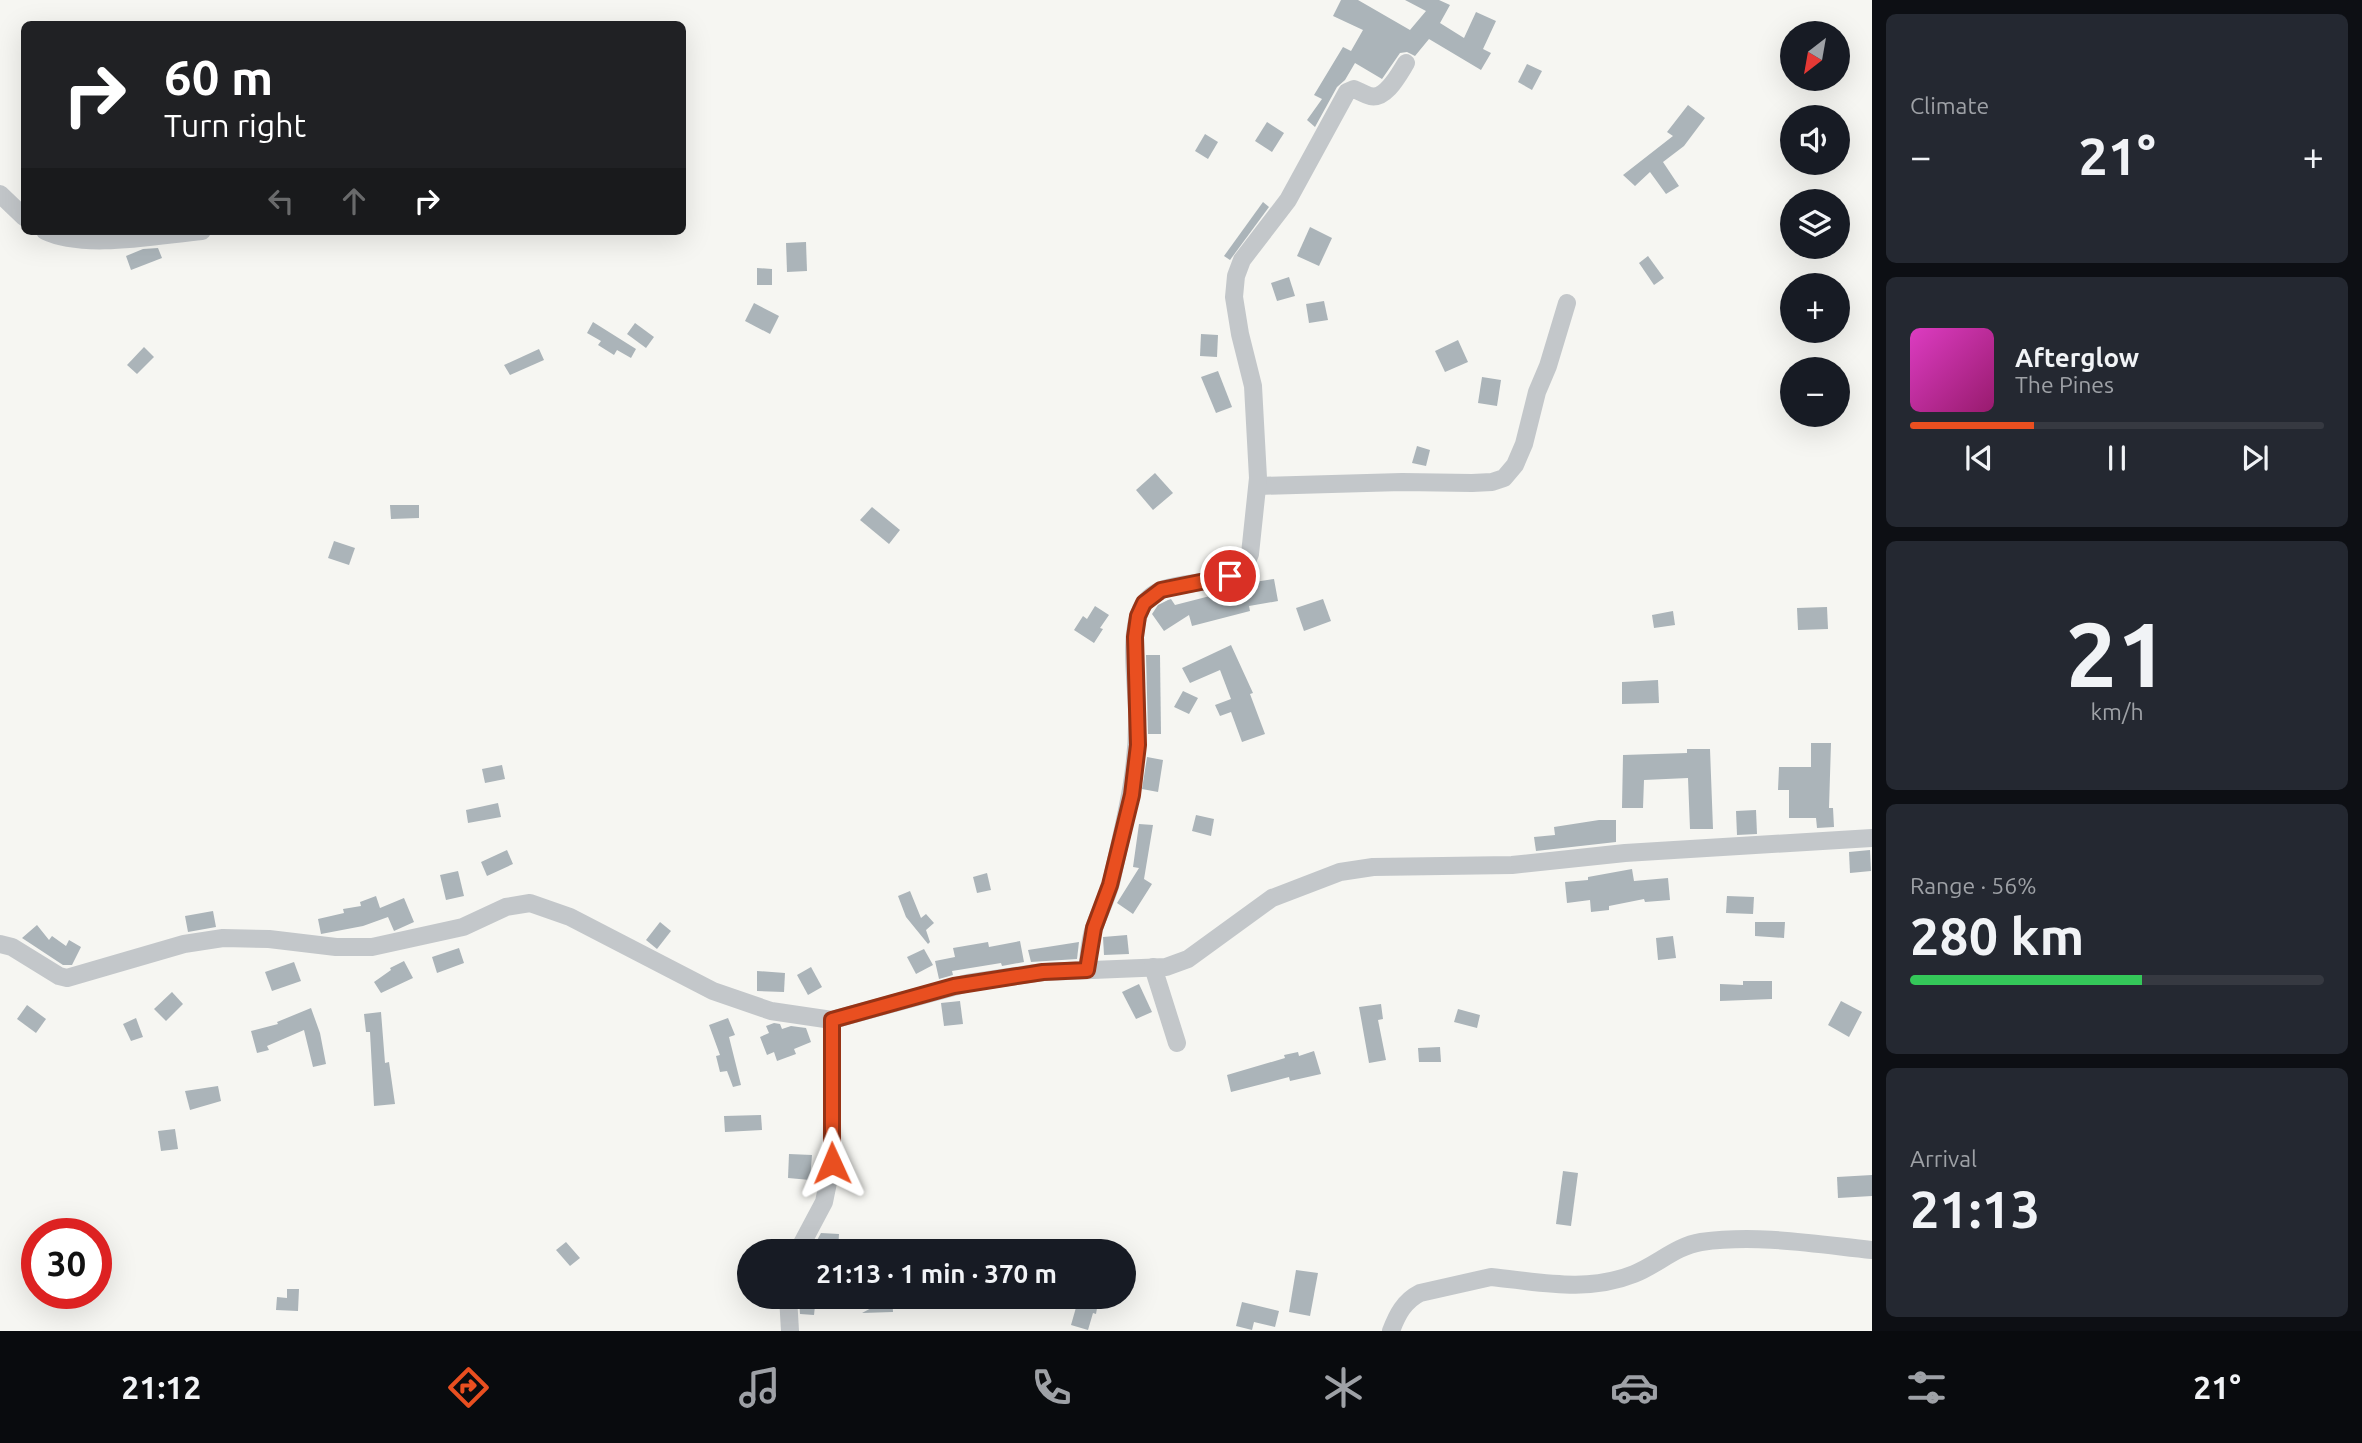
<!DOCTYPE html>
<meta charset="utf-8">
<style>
body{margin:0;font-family:Ubuntu,sans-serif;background:#242831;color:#f1f3f6;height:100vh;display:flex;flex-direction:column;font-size:26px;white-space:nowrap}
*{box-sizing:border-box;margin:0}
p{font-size:23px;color:#9ea1a6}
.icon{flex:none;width:38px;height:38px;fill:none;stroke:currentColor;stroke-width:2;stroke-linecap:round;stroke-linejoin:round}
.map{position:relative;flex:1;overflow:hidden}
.drawer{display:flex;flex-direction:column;gap:14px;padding:14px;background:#0d0f14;width:490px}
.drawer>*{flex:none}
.banner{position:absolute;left:21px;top:21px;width:665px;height:214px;border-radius:10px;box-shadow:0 7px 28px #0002;background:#202124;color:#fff;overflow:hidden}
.needle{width:46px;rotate:211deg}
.buttons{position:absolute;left:1780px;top:21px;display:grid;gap:14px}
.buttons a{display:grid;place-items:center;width:70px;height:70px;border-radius:50%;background:#171b24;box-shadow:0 7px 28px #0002;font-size:35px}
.speed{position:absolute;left:21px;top:1218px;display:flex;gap:14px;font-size:35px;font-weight:700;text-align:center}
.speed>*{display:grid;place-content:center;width:91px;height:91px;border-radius:50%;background:#171b24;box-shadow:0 7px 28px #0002;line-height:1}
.speed .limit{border:10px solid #d22;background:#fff;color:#111}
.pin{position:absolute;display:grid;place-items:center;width:60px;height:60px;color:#fff;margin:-30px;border:4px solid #fff;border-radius:50%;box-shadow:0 2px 7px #0007}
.me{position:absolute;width:77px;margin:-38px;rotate:359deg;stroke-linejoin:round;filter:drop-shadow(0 0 5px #0008)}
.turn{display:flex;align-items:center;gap:24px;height:147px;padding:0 28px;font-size:32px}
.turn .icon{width:91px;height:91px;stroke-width:2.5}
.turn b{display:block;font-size:49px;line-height:60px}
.lanes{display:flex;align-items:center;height:66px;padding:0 28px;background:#0003;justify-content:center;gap:35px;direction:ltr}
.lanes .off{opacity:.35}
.big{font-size:52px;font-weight:600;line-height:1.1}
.drawer .tile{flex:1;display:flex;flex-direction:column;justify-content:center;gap:10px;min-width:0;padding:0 24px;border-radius:10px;background:#242831}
.drawer .dial{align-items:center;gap:0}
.dial b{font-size:91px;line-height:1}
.song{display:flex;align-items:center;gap:21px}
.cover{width:84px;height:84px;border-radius:10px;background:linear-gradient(135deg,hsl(310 70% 55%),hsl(320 70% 35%))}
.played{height:7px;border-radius:4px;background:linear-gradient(90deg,#e94f20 30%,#363941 30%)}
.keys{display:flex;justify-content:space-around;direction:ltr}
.heat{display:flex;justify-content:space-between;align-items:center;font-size:38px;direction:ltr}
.charge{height:10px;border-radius:5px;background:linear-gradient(90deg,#34c759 56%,#363941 0)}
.trip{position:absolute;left:737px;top:1239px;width:399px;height:70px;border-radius:35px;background:#171b24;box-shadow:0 7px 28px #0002;font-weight:600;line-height:70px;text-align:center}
.menu{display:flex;height:112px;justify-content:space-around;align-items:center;background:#090b0e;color:#9ea1a6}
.menu .icon{width:49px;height:49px}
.menu .selected{color:#e94f20}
.menu b{font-size:32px;color:#f1f3f6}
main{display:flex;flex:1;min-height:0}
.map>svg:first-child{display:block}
</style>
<main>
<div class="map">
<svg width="1872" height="1331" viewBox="0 0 1872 1331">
<rect width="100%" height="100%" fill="#f6f6f2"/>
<g fill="#abb4b9">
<path d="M1341 0H1358L1410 30 1426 11 1405 0H1439L1450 5 1440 23 1464 38 1476 12 1496 21 1483 49 1491 53 1481 70 1429 39 1415 56 1407 52 1400 53 1382 79 1355 63 1345 80 1337 87 1315 127 1307 120 1322 99 1314 95 1343 47 1351 51 1363 30 1333 16Z"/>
<path d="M1527 64 1542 71 1532 90 1518 82Z"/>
<path d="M1688 105 1705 118 1684 146 1663 162 1679 186 1666 194 1650 172 1635 186 1623 175 1673 136 1667 132Z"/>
<path d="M1267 122 1284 133 1272 152 1255 141Z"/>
<path d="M1205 134 1218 142 1208 159 1195 151Z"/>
<path d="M1263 202 1269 207 1230 260 1224 256Z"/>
<path d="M1310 227 1332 238 1319 266 1297 256Z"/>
<path d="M806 242 807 271 787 272 786 243Z"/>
<path d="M158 248 162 258 131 270 126 256 143 249Z"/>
<path d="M1648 256 1664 278 1654 285 1639 263Z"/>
<path d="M757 268 772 269V285H757Z"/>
<path d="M1289 277 1295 296 1277 301 1271 283Z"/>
<path d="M1324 301 1328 320 1309 323 1306 304Z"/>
<path d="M754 303 779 316 770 334 745 321Z"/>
<path d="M593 322 636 349 631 358 617 350 614 355 598 345 601 341 587 333Z"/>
<path d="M635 323 654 337 646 348 627 334Z"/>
<path d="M1201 334 1218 335 1217 357 1200 356Z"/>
<path d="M1458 340 1468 362 1445 372 1435 351Z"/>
<path d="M144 347 154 357 137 374 127 365Z"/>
<path d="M539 349 544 360 510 375 504 365Z"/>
<path d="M1218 371 1232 407 1216 413 1201 377Z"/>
<path d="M1482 377 1501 380 1497 406 1478 403Z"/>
<path d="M1417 446 1430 450 1426 466 1412 463Z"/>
<path d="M1155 473 1173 493 1153 510 1136 490Z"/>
<path d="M390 505H419V518L391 519Z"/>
<path d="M872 507 900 530 889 544 860 520Z"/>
<path d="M334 541 355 548 349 565 328 558Z"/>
<path d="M1274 579 1278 601 1249 606 1250 611 1192 626 1189 615 1164 631 1152 614 1158 605 1168 600 1171 599 1175 605 1249 586 1248 583Z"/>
<path d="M1323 599 1331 621 1304 631 1296 608Z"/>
<path d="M1095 606 1109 615 1100 628 1103 629 1094 643 1074 630 1083 616 1087 619Z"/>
<path d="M1827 607 1828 629 1798 630 1797 608Z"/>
<path d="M1673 611 1675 625 1654 628 1652 615Z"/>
<path d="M1231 645 1253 693 1250 694 1265 734 1242 742 1231 712 1220 716 1215 705 1231 699 1220 670 1190 683 1182 668Z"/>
<path d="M1146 655H1160L1161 734H1148Z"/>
<path d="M1658 680 1659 703 1622 704V682Z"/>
<path d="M1183 691 1198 698 1189 714 1174 707Z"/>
<path d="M1811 743H1831L1829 808H1833L1834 827 1817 828 1816 818H1789V790H1778L1779 767H1811Z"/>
<path d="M1687 749H1710L1713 829H1690L1688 778 1644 780 1643 808H1622L1623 755 1687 753Z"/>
<path d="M1147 757 1163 760 1158 792 1142 789Z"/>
<path d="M502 765 505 779 485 783 482 769Z"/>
<path d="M498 803 501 817 468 823 466 810Z"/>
<path d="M1756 810 1757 834 1737 835 1736 811Z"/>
<path d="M1196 815 1214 819 1211 836 1192 831Z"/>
<path d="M1599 820H1616V842L1536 851 1534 837 1555 835 1554 827Z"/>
<path d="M1139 824 1153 825 1144 879 1152 884 1133 914 1117 903 1139 868 1133 867Z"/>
<path d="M507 850 513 864 487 876 481 862Z"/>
<path d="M1870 850 1871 871 1850 873 1849 852Z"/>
<path d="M1632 869 1634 881 1668 878 1670 900 1645 902 1644 899 1609 906V910L1591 912 1590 900 1567 903 1565 882 1588 880V877Z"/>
<path d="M458 871 464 896 446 900 440 875Z"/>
<path d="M987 873 991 890 977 893 973 877Z"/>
<path d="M910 891 921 918 926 914 934 923 926 930 930 942 928 944 906 917 898 896Z"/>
<path d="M376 896 380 908 404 898 414 922 394 931 388 917 363 926 321 934 318 919 344 913 343 909 361 906 360 902Z"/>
<path d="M1727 896 1754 897 1753 914 1726 913Z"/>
<path d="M213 911 216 927 188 932 185 916Z"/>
<path d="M660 922 671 931 657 949 646 940Z"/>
<path d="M1755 922H1785L1784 938 1755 936Z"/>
<path d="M37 925 49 940 52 936 66 946 69 940 81 947 72 965H63L22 938Z"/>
<path d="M1127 935 1129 954 1104 955 1103 937Z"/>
<path d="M1673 936 1676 958 1658 960 1656 938Z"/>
<path d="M1020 941 1024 962 1002 966 1001 963 952 971 953 975 939 979 935 961 955 957 953 948 988 942 989 947Z"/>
<path d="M1079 942 1077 959 1031 962 1028 950Z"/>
<path d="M459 948 464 963 437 973 432 957Z"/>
<path d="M924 949 933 965 916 974 907 957Z"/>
<path d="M404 961 413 978 381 993 374 982 391 970 390 968Z"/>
<path d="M294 962 301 981 272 991 265 972Z"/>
<path d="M811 967 822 987 808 995 797 975Z"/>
<path d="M757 971 785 973 784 992 757 991Z"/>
<path d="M1743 981H1772V999L1720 1001V984L1743 985Z"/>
<path d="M1139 984 1152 1012 1136 1019 1122 992Z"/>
<path d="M172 992 183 1004 166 1021 154 1009Z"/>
<path d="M960 1001 963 1024 944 1026 941 1003Z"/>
<path d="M1841 1001 1862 1012 1849 1037 1828 1025Z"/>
<path d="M1381 1004 1383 1019 1378 1020 1386 1060 1369 1063 1359 1007Z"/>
<path d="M27 1005 46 1019 36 1033 17 1019Z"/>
<path d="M311 1008 320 1033 326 1064 313 1067 304 1030 267 1046 269 1050 257 1053 251 1031 278 1024 277 1022Z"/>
<path d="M1458 1009 1480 1015 1477 1028 1454 1022Z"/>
<path d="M381 1012 385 1063 389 1062 395 1104 374 1106 370 1032H366L364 1014Z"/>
<path d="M136 1018 143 1037 131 1041 123 1024Z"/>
<path d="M728 1018 735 1035 729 1037 741 1085 733 1087 727 1071 720 1072 716 1056 720 1055 709 1025Z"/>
<path d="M774 1023 780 1024 782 1029 791 1026 806 1028 811 1042 794 1049 796 1054 777 1061 774 1052 767 1055 760 1037 769 1033 766 1026Z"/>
<path d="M1440 1047 1441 1062H1419L1418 1048Z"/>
<path d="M1314 1051 1321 1074 1290 1081 1289 1077 1231 1092 1227 1075 1285 1058 1284 1055 1298 1052 1299 1056Z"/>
<path d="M218 1086 221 1101 190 1110 185 1091Z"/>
<path d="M761 1115 762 1130 725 1132 724 1116Z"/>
<path d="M175 1129 178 1149 161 1151 158 1131Z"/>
<path d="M789 1154 812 1155 810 1180 788 1178Z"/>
<path d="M1563 1171 1578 1173 1571 1226 1556 1224Z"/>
<path d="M1872 1175V1196L1838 1198 1837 1177Z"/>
<path d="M821 1233 839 1234 838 1251H811Z"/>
<path d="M566 1242 580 1258 570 1266 556 1250Z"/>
<path d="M1296 1270 1318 1273 1310 1316 1289 1312Z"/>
<path d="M287 1289H299L298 1311 276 1310 277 1297 287 1298Z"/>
<path d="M799 1297H816L814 1315 800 1314Z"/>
<path d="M874 1297H892L893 1312 862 1313 875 1306Z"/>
<path d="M1079 1297H1099L1096 1314 1093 1313 1088 1330 1071 1325Z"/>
<path d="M1242 1302 1279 1311 1275 1327 1254 1322 1252 1330 1236 1326Z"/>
</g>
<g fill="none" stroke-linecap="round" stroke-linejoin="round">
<g stroke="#c3c7ca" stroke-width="18">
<path d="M0 194 24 217"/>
<path d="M45 231C84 250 158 235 202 231"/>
<path d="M1258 486 1402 482 1472 483 1492 482 1504 478 1515 465 1524 444 1537 392 1548 366 1567 303"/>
<path d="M0 944 12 947 59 976 67 978 184 944 223 938 269 939 336 947H372L463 927 506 907 530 903 570 917 713 991 771 1011 832 1020 968 983 1043 972 1166 967 1188 959 1272 898 1340 872 1373 867 1512 865 1625 853 1872 838"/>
<path d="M1153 967 1177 1043"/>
<path d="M1087 970C1089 957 1089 941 1094 928 1099 913 1107 898 1111 883 1124 823 1139 772 1137 709 1136 680 1129 635 1141 609 1161 567 1234 599 1250 554L1258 478 1253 386 1240 334 1234 297 1236 276 1242 260 1288 200 1347 92 1354 89C1359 91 1365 95 1370 96 1386 100 1399 74 1406 63"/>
<path d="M798 1251 824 1202 832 1163V1020"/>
<path d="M788 1297 790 1331"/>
<path d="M1391 1331C1397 1315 1404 1301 1420 1293L1491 1277C1540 1282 1587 1293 1634 1274 1657 1265 1676 1246 1701 1242 1758 1234 1815 1244 1872 1250"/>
</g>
</g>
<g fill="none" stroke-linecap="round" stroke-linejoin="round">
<defs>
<path id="route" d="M832 1163V1020L954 986 1043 972 1087 970 1094 928 1110 885 1132 795 1138 745 1135 637 1138 616 1144 603 1161 590 1230 576"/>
</defs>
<use href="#route" stroke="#973315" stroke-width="18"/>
<use href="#route" stroke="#e94f20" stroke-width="12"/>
</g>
</svg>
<div class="buttons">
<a><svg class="needle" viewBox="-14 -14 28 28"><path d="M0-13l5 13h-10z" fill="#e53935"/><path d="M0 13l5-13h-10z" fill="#9ea1a6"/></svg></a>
<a><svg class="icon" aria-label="sound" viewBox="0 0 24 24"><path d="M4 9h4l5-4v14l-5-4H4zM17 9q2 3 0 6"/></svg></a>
<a><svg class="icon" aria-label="layers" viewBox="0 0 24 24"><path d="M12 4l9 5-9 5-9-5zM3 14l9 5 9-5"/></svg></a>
<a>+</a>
<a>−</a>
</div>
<div class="speed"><div class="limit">30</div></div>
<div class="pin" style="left:1230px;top:576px;background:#d93025"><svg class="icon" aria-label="arrive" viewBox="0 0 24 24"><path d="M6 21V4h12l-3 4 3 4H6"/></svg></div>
<svg class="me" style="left:832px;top:1163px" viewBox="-20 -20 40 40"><path d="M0-17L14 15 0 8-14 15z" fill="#e94f20" stroke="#fff" stroke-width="4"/></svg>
<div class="trip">21:13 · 1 min · 370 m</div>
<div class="banner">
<div class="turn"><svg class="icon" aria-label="right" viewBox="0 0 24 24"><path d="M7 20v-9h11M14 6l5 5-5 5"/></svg><div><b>60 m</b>Turn right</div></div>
<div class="lanes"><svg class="icon off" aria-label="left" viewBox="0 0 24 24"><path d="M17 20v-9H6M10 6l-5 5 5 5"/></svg><svg class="icon off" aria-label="ahead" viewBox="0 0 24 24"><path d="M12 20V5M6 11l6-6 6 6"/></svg><svg class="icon" aria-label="right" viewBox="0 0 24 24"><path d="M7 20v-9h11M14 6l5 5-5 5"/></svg></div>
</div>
</div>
<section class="drawer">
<div class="tile"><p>Climate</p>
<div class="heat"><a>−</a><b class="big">21°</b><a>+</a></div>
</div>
<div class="tile">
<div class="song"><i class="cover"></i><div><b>Afterglow</b><p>The Pines</p></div></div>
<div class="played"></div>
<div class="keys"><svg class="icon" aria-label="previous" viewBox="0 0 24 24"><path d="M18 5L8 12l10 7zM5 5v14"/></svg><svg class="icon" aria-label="pause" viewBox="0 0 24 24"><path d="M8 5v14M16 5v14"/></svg><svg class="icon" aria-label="next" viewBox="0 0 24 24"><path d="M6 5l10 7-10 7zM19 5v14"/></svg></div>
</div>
<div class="tile dial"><b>21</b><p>km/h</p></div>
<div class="tile"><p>Range · 56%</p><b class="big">280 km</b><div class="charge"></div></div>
<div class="tile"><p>Arrival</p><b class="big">21:13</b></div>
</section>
</main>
<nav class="menu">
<b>21:12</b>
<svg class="icon selected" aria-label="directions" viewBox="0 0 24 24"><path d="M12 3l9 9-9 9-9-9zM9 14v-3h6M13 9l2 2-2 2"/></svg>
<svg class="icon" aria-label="music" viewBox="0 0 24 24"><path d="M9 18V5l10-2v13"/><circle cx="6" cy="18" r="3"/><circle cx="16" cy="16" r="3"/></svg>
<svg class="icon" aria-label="phone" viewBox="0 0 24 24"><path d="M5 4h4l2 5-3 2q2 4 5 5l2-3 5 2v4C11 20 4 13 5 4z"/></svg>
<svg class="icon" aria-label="climate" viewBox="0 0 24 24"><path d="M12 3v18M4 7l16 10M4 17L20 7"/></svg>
<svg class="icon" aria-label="car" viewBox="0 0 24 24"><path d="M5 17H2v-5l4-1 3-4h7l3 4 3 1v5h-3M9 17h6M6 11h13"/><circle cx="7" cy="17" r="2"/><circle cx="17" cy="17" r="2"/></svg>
<svg class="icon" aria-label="filters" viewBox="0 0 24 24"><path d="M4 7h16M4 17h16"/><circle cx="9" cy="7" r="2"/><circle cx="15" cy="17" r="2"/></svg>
<b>21°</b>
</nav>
